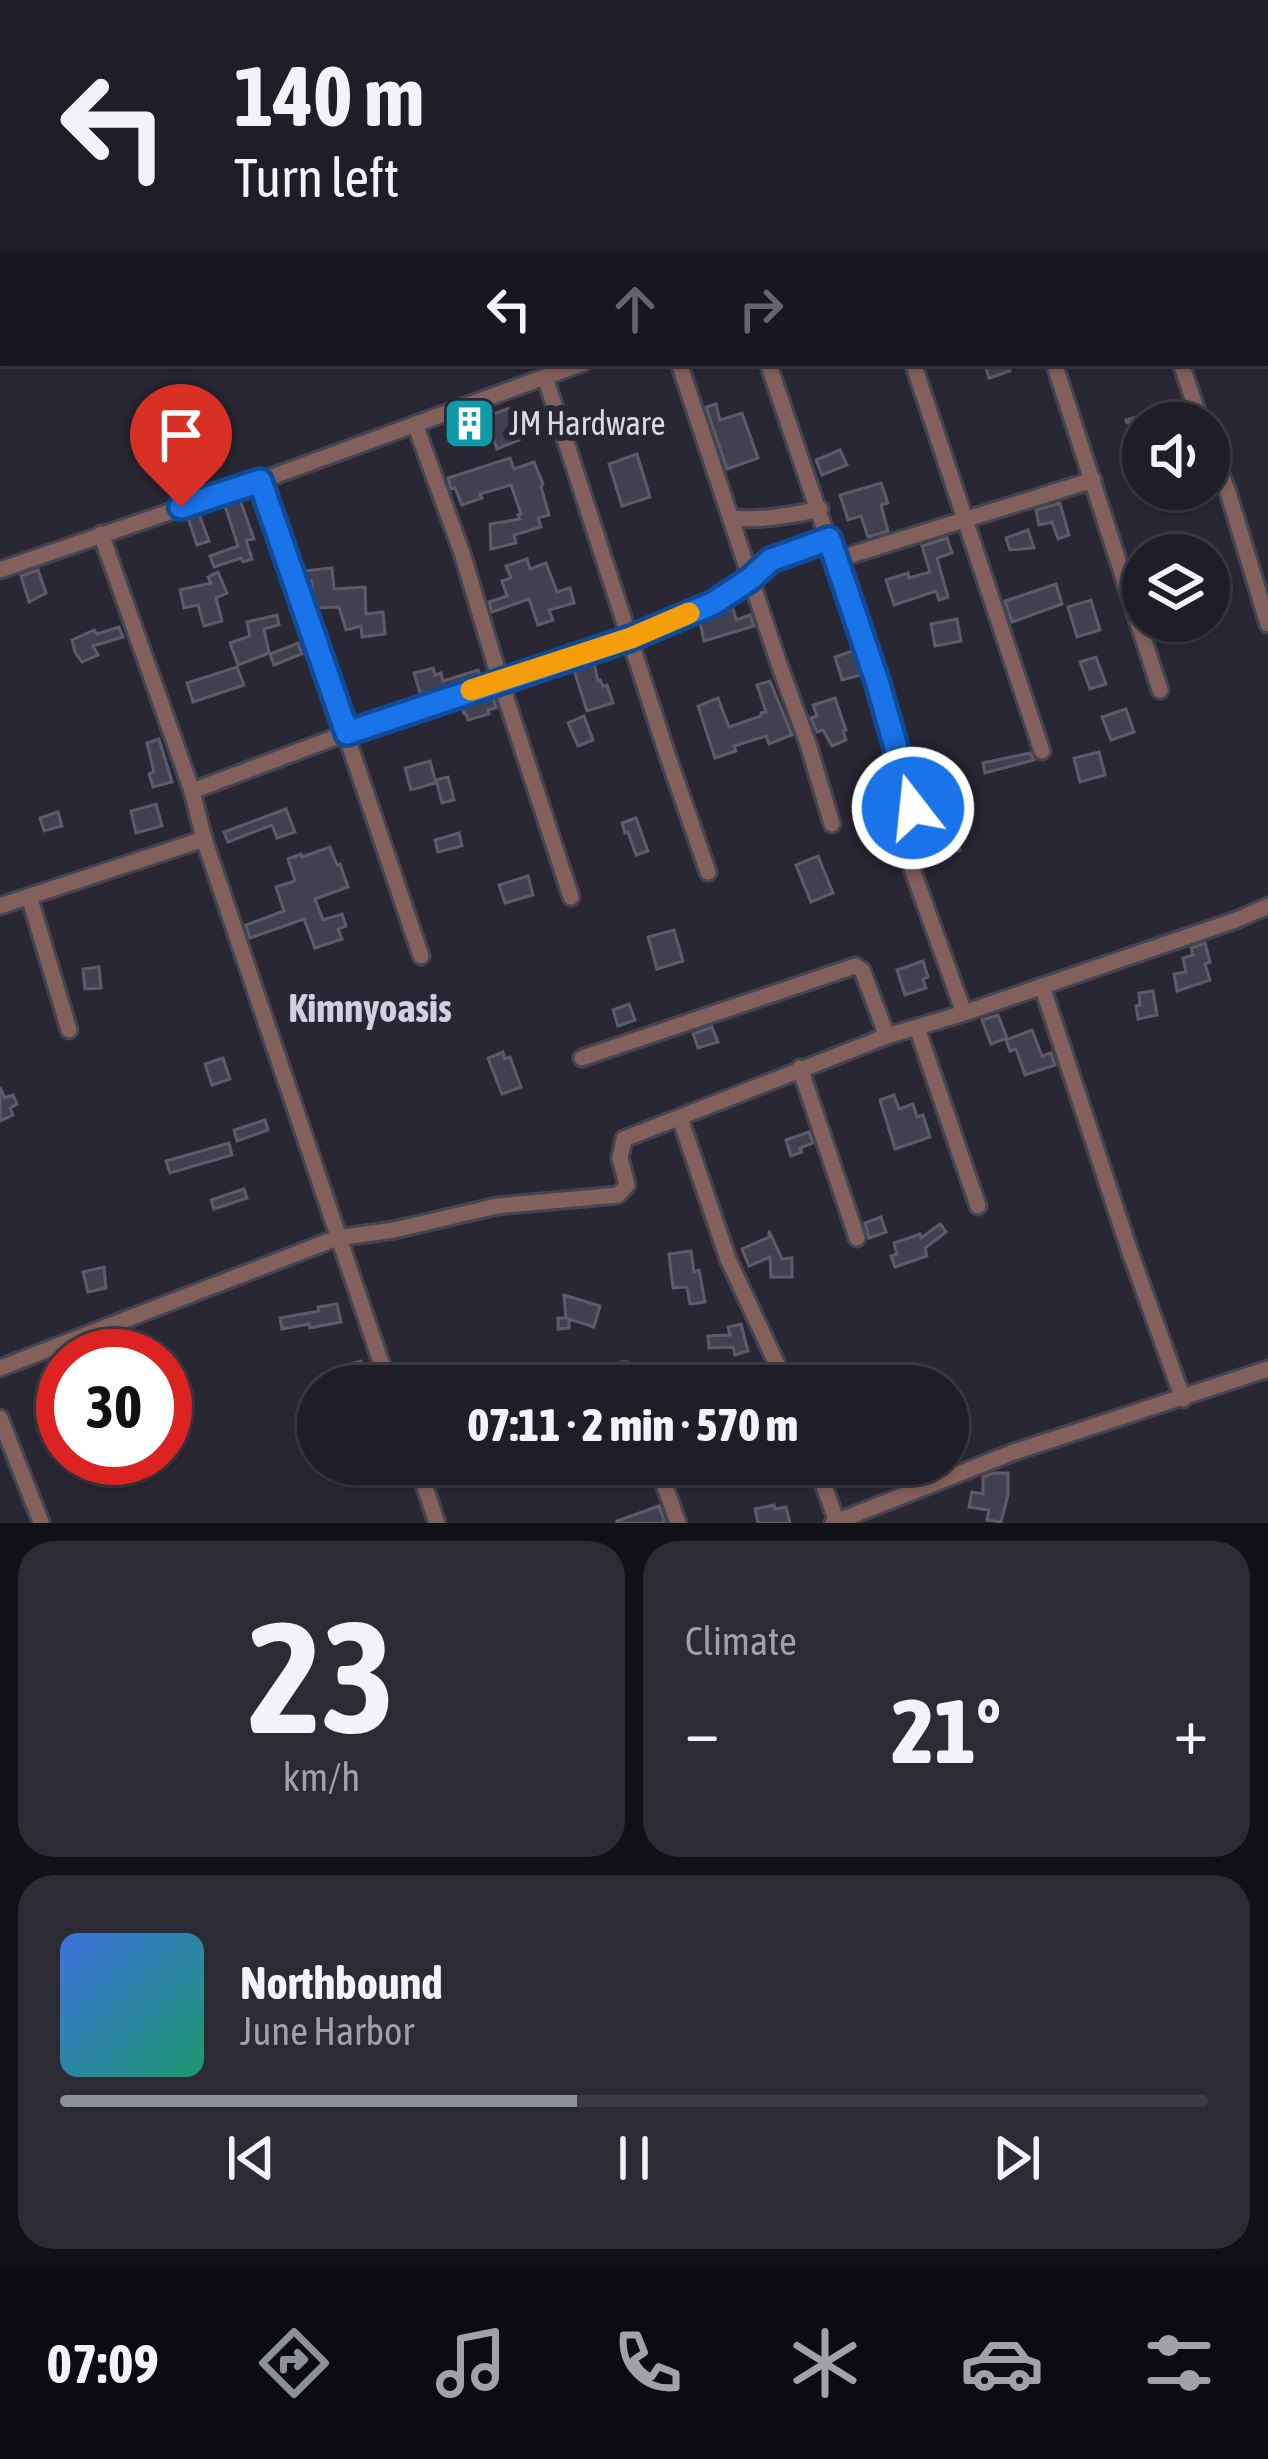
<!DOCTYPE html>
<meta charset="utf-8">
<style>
body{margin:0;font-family:"Asap Condensed",sans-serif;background:#2c2a33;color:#f1f3f6;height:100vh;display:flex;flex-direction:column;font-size:45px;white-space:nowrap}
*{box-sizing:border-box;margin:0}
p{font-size:39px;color:#a1a2a7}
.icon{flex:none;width:66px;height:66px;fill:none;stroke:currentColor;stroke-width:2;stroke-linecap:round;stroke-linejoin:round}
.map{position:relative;height:1523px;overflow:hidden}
.drawer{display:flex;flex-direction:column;gap:18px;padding:18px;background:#111015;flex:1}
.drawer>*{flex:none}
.top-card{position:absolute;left:0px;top:0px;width:1269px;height:366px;box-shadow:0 3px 9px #0004,0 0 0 3px #3c3b44;background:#1f1d27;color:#f1f3f6;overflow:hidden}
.tools{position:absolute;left:1122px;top:402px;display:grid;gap:24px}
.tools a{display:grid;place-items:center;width:108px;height:108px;border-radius:50%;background:#1f1d27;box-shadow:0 3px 9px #0004,0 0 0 3px #3c3b44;font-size:60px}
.speed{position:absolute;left:36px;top:1329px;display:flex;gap:24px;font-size:60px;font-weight:700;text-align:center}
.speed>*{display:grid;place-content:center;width:156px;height:156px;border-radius:50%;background:#1f1d27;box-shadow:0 3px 9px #0004,0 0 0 3px #3c3b44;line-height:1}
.speed .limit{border:18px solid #d22;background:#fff;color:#111}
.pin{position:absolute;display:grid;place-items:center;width:102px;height:102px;color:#fff;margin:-123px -51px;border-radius:50% 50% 50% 0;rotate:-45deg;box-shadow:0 0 12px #0007}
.pin .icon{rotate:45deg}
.me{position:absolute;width:132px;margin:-66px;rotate:344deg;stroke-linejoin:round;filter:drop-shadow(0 0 9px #0008)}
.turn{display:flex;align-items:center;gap:42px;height:252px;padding:0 36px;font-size:54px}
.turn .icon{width:156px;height:156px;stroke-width:2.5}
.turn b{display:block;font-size:84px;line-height:102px}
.lanes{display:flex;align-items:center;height:114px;padding:0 36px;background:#0003;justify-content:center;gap:60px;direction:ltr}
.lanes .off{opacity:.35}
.big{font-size:90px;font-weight:800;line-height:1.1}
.drawer .card{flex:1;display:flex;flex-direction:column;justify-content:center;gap:18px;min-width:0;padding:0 42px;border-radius:36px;background:#2c2a33}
.drawer .dial{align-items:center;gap:0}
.dial b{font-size:156px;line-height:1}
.song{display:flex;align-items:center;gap:36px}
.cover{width:144px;height:144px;border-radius:18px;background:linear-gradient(135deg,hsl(220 70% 55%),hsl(160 70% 35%))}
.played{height:12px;border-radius:6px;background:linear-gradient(90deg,#8c9099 45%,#3c3b44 45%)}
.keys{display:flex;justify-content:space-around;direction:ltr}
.heat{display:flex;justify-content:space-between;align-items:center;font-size:66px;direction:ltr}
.drawer .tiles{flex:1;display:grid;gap:18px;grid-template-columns:1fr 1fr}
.card:last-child{grid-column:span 2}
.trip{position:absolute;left:297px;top:1365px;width:672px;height:120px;border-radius:60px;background:#1f1d27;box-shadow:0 3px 9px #0004,0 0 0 3px #3c3b44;font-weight:800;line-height:120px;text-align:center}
.tabs{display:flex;height:192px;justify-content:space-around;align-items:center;background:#0c0c10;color:#a1a2a7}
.tabs .icon{width:84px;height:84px}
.tabs .current{color:#8c9099}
.tabs b{font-size:54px;color:#f1f3f6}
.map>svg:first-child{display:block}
</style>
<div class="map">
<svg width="1268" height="1523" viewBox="0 0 1268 1523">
<rect width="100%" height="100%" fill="#292734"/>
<g fill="#42404e" stroke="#5d5b6a" stroke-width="3">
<path d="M984 363H1008L1010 371 989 378Z"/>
<path d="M716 404 720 420 742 413 758 458 727 469 706 407Z"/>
<path d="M513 407 524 438 497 449 485 417Z"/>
<path d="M1165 409 1167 414 1184 409 1187 420 1176 423H1127L1126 420Z"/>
<path d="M840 450 847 465 822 475 816 460Z"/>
<path d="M637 454 650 497 622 506 609 464Z"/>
<path d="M510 458 514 469 534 462 543 484 541 487 549 515 538 518 541 527 514 535 516 543 491 549 490 524 520 519 518 515 521 514 511 485 480 494 482 498 462 505 455 488 451 489 448 478Z"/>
<path d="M881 483 888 503 881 505 888 531 868 537 861 516 848 520 840 495Z"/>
<path d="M240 500 254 539 246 540 252 559 243 562 241 558 214 567 210 556 238 546 225 506Z"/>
<path d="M1060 503 1069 535 1058 539 1052 522 1039 525 1036 510Z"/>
<path d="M199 514 209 541 197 545 188 518Z"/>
<path d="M1028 530 1034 548 1010 550 1006 538Z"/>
<path d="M947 538 952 553 937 558 948 597 939 600 936 591 894 605 886 580 908 573 909 578 930 572 922 546Z"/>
<path d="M527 559 530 569 546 563 557 592 570 588 574 603 549 610 553 620 538 625 529 599 492 612 489 602 507 596 502 581 511 578 506 566Z"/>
<path d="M332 568 334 589 365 587 366 614 383 612 385 634 362 637 361 626 346 630 339 607 316 608 311 581H307L304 571Z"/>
<path d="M38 570 46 593 29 602 21 576Z"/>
<path d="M218 572 227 593 216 598 222 621 204 626 198 605 184 608 180 590 211 583 208 577Z"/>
<path d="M1056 584 1062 604 1012 622 1005 601Z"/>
<path d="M1091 600 1100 630 1077 637 1068 607Z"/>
<path d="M733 608 736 620 750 615 754 626 704 641 700 622Z"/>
<path d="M277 615 279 625 264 629 269 653 238 665 230 643 250 636 247 622Z"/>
<path d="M957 619 961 641 935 646 931 624Z"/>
<path d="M119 627 123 637 93 646 98 655 82 662 75 652 72 640 94 630 97 634Z"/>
<path d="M298 643 302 654 274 665 270 654Z"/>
<path d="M853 651 861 675 842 680 835 657Z"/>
<path d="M1096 657 1106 684 1090 689 1080 662Z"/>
<path d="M594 663 598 681 600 680 603 686 607 685 613 703 587 711 574 670Z"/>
<path d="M237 667 244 685 193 702 187 683Z"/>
<path d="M433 668 435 675 441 673 443 681 478 670 480 676 421 696 414 673Z"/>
<path d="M770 681 792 735 769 744 766 736 734 746 736 751 715 758 698 706 718 698 729 727 761 716V713L766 712 757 685Z"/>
<path d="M493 697 496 708 488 710 489 714 468 720 466 714H464L462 707Z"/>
<path d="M835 698 846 730 843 731 846 740 832 746 823 730 817 732 811 718 817 716 813 705Z"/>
<path d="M1126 709 1134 732 1111 740 1102 717Z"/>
<path d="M584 716 593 740 578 746 568 723Z"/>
<path d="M159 739 172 782 153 787 149 774 154 772 147 743Z"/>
<path d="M1099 752 1105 775 1080 782 1074 758Z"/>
<path d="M1030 753 1034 760 985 773 983 763Z"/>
<path d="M430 761 436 783 411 790 405 768Z"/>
<path d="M448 777 454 800 442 803 436 780Z"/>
<path d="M156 804 162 826 136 833 131 811Z"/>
<path d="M286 809 295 832 277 838 272 825 228 842 224 832Z"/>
<path d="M58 812 62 826 44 831 40 818Z"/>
<path d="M636 818 648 851 636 855 628 832 625 833 622 823Z"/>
<path d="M952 823 960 850 943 855 935 828Z"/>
<path d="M459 833 462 846 438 852 435 840Z"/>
<path d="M330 847 337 865 340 864 348 887 315 899 323 920 342 914 346 926 338 929 342 939 315 948 304 919 250 938 246 925 284 911 276 887 295 881 288 859 301 854 302 857Z"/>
<path d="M818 856 833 893 811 902 796 865Z"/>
<path d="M528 876 533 895 505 903 499 885Z"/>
<path d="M674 930 683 961 657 969 648 937Z"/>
<path d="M1205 943 1210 962 1205 964 1210 980 1177 991 1174 974 1186 972 1183 958 1193 955 1191 948Z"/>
<path d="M923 961 928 977 923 979 926 988 905 995 897 970Z"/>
<path d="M99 967 101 988 85 989 83 969Z"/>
<path d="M1153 991 1157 1015 1138 1019 1136 1006 1140 1005 1139 993Z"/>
<path d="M629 1004 635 1020 618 1026 613 1010Z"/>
<path d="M998 1015 1007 1038 991 1044 982 1020Z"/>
<path d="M712 1027 718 1042 698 1048 693 1034Z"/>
<path d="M1032 1030 1042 1056 1051 1053 1055 1065 1025 1075 1016 1049 1010 1051 1006 1040Z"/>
<path d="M503 1052 505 1059 510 1057 521 1087 502 1094 488 1058Z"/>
<path d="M223 1058 230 1079 212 1085 205 1064Z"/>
<path d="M0 1087 5 1098 13 1095 17 1104 10 1108 13 1115 0 1121Z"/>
<path d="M894 1095 899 1109 913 1104 917 1117 923 1115 930 1137 895 1149 880 1100Z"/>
<path d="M265 1120 268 1130 237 1141 234 1130Z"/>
<path d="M809 1132 813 1143 800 1148 802 1152 791 1156 786 1140Z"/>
<path d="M229 1143 232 1155 170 1173 166 1161Z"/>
<path d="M244 1189 247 1198 214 1209 211 1200Z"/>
<path d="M881 1217 886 1232 869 1238 865 1223Z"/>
<path d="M940 1224 946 1232 925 1248 927 1256 895 1267 891 1256 897 1254 894 1243 920 1234 921 1238Z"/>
<path d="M769 1231 782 1259 792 1258V1277H771L770 1257 749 1266 742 1249 769 1237Z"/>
<path d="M691 1251 694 1272 699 1270 705 1302 690 1304 687 1287 673 1288 669 1254Z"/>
<path d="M104 1267 106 1288 88 1292 83 1272Z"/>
<path d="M564 1295 600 1306 594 1327 569 1319V1328L558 1329V1318H566Z"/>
<path d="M337 1304 341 1322 310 1328 309 1324 282 1329 280 1318 319 1311 318 1307Z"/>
<path d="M741 1324 748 1351 735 1355 733 1347 709 1348 708 1336 730 1335 728 1327Z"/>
<path d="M121 1334 123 1342 107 1346 108 1356H87L84 1348Z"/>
<path d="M361 1361 365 1374 371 1372 376 1386H346L349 1383 344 1366Z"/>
<path d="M367 1464H405L406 1469 360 1482 355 1468Z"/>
<path d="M994 1473H1008V1495L1001 1522 987 1520 989 1510 969 1507 972 1492 983 1494V1477Z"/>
<path d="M774 1505 775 1509 786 1507 790 1523H758L755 1509Z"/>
<path d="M659 1506 665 1523H617V1521Z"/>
</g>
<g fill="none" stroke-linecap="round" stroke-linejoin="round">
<defs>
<g id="street">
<path d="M736 3 743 0"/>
<path d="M0 87 3 85"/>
<path d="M1266 127 1268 126"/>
<path d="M1266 254 1268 260"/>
<path d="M0 315 3 314"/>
<path d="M679 363 779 664 808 744 832 824"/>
<path d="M768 363 877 684 913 809"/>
<path d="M913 363 1042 751"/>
<path d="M1054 363 1160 690"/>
<path d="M1181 363 1201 423"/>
<path d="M545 377 667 754 708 872"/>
<path d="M415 424 462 553 500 680 571 897"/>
<path d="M1209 445 1228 492 1268 624"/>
<path d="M260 481 421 956"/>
<path d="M730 517C754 522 795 515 820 509"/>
<path d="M101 534 192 791 204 839 389 1386"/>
<path d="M835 560 1093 480"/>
<path d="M0 570 260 481 583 363"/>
<path d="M192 791 347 733 630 638 714 603 750 579 771 560 829 539"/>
<path d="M897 827 964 1013"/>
<path d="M29 896 69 1030"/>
<path d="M0 906 204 839"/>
<path d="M1042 986 1130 1252 1183 1399"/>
<path d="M917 1028 978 1206"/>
<path d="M582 1058 855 966 862 970 887 1036"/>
<path d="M800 1068 857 1238"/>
<path d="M680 1118 728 1259 787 1386"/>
<path d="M0 1368 337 1238 394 1230 497 1206 618 1195 627 1185 620 1158 624 1139 887 1036 964 1013 1236 920 1268 906"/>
<path d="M624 1370 630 1386"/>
<path d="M0 1418 41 1522"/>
<path d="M417 1464 437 1523"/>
<path d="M657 1464 678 1523"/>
<path d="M816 1464 837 1522"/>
<path d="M833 1523 1014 1452 1268 1369"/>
</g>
</defs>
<use href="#street" stroke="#454450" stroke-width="21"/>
<use href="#street" stroke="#82605b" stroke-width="15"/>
</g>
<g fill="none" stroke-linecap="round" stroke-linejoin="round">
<defs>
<path id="route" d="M181 507 260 481 347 733 631 638 714 603 750 579 771 560 829 539 878 684 913 808"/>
</defs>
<use href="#route" stroke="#114b97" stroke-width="30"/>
<use href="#route" stroke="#1a73e8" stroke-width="21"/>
<path stroke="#f59e0b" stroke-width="21" d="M471 690 631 638 689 613"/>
</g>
<defs>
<symbol id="building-square" viewBox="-11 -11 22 22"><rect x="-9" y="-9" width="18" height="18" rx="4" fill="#0f9aa8" stroke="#292734"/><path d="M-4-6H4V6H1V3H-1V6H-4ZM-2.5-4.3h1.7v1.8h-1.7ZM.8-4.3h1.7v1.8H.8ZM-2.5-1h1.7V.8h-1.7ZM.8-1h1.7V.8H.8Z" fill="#fff"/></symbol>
</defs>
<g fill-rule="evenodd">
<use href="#building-square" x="440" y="394" width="59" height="59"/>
</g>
<g text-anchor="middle" stroke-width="12" stroke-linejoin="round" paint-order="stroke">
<g font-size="33" fill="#dbdae2" stroke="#292734" text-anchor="start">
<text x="509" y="435">JM Hardware</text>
</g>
<g font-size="39" font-weight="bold" fill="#d1cfe0" stroke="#292734">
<text x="370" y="1022">Kimnyoasis</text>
</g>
</g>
</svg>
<div class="tools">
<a><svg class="icon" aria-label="sound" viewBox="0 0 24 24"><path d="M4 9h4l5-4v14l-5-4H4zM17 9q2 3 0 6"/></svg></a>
<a><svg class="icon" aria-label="layers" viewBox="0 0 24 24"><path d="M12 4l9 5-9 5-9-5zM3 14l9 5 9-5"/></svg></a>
</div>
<div class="speed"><div class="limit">30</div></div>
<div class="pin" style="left:181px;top:507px;background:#d93025"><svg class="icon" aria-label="arrive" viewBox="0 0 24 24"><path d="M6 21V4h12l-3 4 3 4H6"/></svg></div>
<svg class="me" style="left:913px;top:808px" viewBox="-20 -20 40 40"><circle r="17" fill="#1a73e8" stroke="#fff" stroke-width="3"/><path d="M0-11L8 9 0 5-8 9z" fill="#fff"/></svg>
<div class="trip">07:11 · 2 min · 570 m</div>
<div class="top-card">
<div class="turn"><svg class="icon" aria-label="left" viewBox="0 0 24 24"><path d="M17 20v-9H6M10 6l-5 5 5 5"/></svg><div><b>140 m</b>Turn left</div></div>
<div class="lanes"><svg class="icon" aria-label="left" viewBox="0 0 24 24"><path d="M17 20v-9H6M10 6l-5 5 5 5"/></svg><svg class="icon off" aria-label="ahead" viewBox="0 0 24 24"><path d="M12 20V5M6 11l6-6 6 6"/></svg><svg class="icon off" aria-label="right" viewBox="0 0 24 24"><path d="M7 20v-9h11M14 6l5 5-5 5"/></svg></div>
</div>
</div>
<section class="drawer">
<div class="tiles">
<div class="card dial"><b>23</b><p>km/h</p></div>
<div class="card"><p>Climate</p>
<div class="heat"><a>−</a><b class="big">21°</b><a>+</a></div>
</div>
<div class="card">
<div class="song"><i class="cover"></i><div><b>Northbound</b><p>June Harbor</p></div></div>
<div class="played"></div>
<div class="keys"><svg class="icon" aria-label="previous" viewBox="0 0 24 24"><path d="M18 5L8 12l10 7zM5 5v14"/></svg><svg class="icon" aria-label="pause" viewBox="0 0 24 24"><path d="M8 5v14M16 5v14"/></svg><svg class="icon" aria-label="next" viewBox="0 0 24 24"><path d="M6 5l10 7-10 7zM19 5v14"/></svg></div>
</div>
</div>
</section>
<nav class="tabs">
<b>07:09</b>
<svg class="icon current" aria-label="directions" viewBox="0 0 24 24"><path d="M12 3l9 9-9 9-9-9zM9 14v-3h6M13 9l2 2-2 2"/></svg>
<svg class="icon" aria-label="music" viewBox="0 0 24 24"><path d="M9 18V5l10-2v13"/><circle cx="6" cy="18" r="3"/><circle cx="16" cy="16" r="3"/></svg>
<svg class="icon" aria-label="phone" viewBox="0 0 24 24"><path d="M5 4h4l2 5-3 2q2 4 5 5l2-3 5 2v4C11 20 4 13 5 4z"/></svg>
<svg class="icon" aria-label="climate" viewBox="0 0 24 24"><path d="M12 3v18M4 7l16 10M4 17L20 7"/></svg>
<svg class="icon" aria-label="car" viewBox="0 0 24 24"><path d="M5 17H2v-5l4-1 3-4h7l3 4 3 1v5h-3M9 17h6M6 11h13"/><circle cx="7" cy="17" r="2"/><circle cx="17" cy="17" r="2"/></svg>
<svg class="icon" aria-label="filters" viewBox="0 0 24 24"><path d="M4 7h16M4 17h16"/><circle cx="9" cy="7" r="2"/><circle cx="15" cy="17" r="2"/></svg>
</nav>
